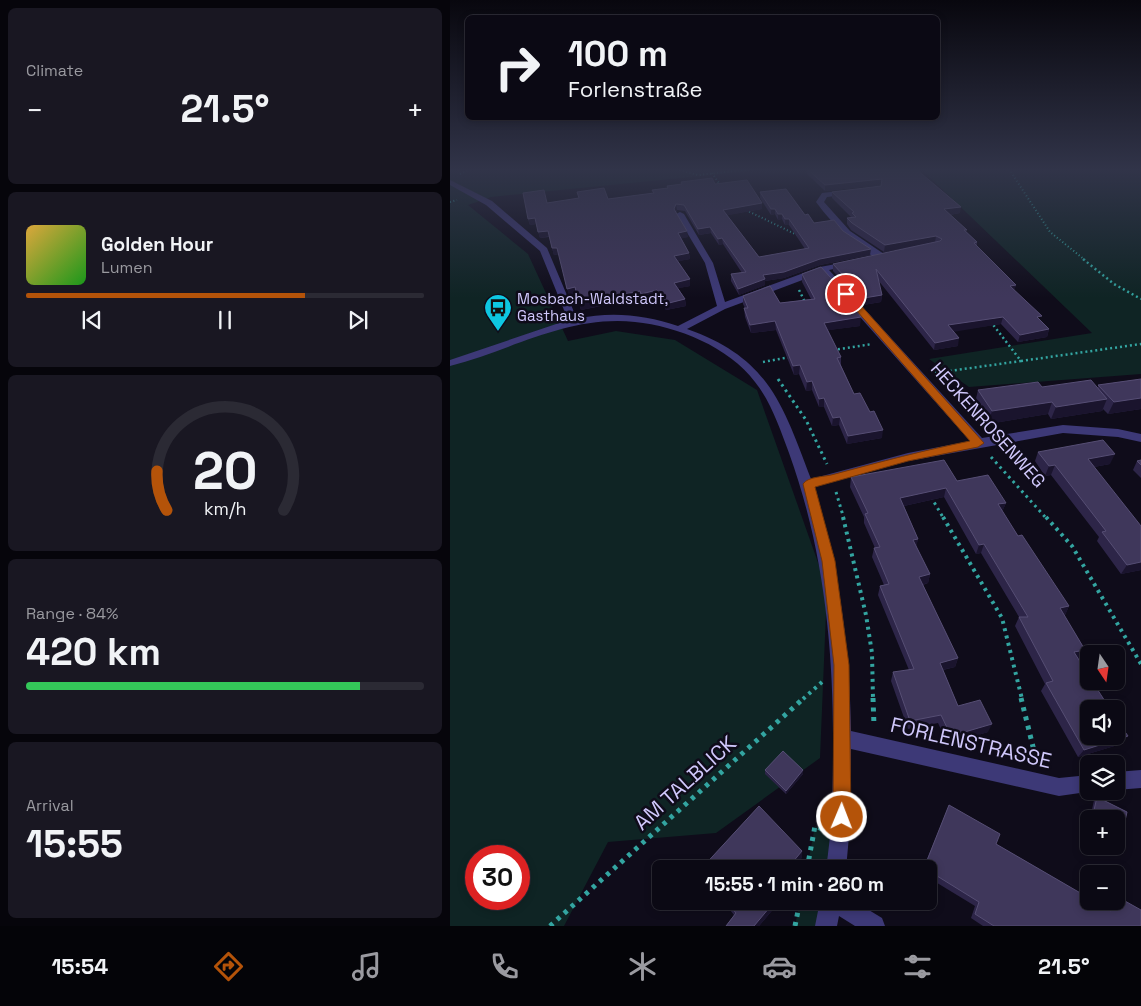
<!DOCTYPE html>
<meta charset="utf-8">
<style>
body{margin:0;font-family:"Space Grotesk",sans-serif;background:#191722;color:#f1f3f6;height:100vh;display:flex;flex-direction:column;font-size:19px;white-space:nowrap}
*{box-sizing:border-box;margin:0}
p{font-size:16px;color:#9a9aa0}
.icon{flex:none;width:28px;height:28px;fill:none;stroke:currentColor;stroke-width:2;stroke-linecap:round;stroke-linejoin:round}
.map{position:relative;flex:1;overflow:hidden}
.panel{display:flex;flex-direction:column;gap:8px;padding:8px;background:#06050b;width:450px}
.panel>*{flex:none}
.guide{position:absolute;left:15px;top:15px;width:475px;height:105px;border-radius:8px;box-shadow:0 2px 8px #0003,0 0 0 1px #2b2a34;background:#0b0914;color:#f1f3f6;overflow:hidden}
.needle{width:32px;rotate:167deg}
.controls{position:absolute;left:630px;top:645px;display:grid;gap:10px}
.controls a{display:grid;place-items:center;width:45px;height:45px;border-radius:8px;background:#0b0914;box-shadow:0 2px 8px #0003,0 0 0 1px #2b2a34;font-size:25px}
.speed{position:absolute;left:15px;top:845px;display:flex;gap:10px;font-size:25px;font-weight:700;text-align:center}
.speed>*{display:grid;place-content:center;width:65px;height:65px;border-radius:50%;background:#0b0914;box-shadow:0 2px 8px #0003,0 0 0 1px #2b2a34;line-height:1}
.speed .limit{border:8px solid #d22;background:#fff;color:#111}
.pin{position:absolute;display:grid;place-items:center;width:42px;height:42px;color:#fff;margin:-21px;border:2px solid #fff;border-radius:50%;box-shadow:0 1px 5px #0007}
.me{position:absolute;width:55px;margin:-28px;rotate:1deg;stroke-linejoin:round;filter:drop-shadow(0 0 4px #0008)}
.turn{display:flex;align-items:center;gap:18px;height:105px;padding:0 20px;font-size:22px}
.turn .icon{width:65px;height:65px;stroke-width:2.5}
.turn b{display:block;font-size:35px;line-height:42px}
.big{font-size:38px;font-weight:700;line-height:1.1}
.panel .card{flex:1;display:flex;flex-direction:column;justify-content:center;gap:8px;min-width:0;padding:0 18px;border-radius:8px;background:#191722}
.panel .dial{align-items:center;gap:0}
.dial svg{height:130px;overflow:visible;fill:none;stroke:#2b2a34;stroke-width:7;stroke-linecap:round;text-anchor:middle}
.dial text{fill:#f1f3f6;stroke:none}
.song{display:flex;align-items:center;gap:15px}
.cover{width:60px;height:60px;border-radius:8px;background:linear-gradient(135deg,hsl(40 70% 55%),hsl(120 70% 35%))}
.played{height:5px;border-radius:2px;background:linear-gradient(90deg,#b45309 70%,#2b2a34 70%)}
.keys{display:flex;justify-content:space-around;direction:ltr}
.heat{display:flex;justify-content:space-between;align-items:center;font-size:28px;direction:ltr}
.charge{height:8px;border-radius:4px;background:linear-gradient(90deg,#34c759 84%,#2b2a34 0)}
.trip{position:absolute;left:202px;top:860px;width:285px;height:50px;border-radius:8px;background:#0b0914;box-shadow:0 2px 8px #0003,0 0 0 1px #2b2a34;font-weight:700;line-height:50px;text-align:center}
.dock{display:flex;height:80px;justify-content:space-around;align-items:center;background:#040408;color:#9a9aa0}
.dock .icon{width:35px;height:35px}
.dock .selected{color:#b45309}
.dock b{font-size:22px;color:#f1f3f6}
main{display:flex;flex:1;min-height:0}
.map>svg:first-child{display:block}
</style>
<main>
<section class="panel">
<div class="card"><p>Climate</p>
<div class="heat"><a>−</a><b class="big">21.5°</b><a>+</a></div>
</div>
<div class="card">
<div class="song"><i class="cover"></i><div><b>Golden Hour</b><p>Lumen</p></div></div>
<div class="played"></div>
<div class="keys"><svg class="icon" aria-label="previous" viewBox="0 0 24 24"><path d="M18 5L8 12l10 7zM5 5v14"/></svg><svg class="icon" aria-label="pause" viewBox="0 0 24 24"><path d="M8 5v14M16 5v14"/></svg><svg class="icon" aria-label="next" viewBox="0 0 24 24"><path d="M6 5l10 7-10 7zM19 5v14"/></svg></div>
</div>
<div class="card dial"><svg viewBox="0 0 100 80">
<path d="M14 69A42 42 0 1 1 86 69"/>
<path d="M14 69A42 42 0 0 1 8 45" stroke="#b45309"/>
<text x="50" y="56" font-size="32" font-weight="700">20</text>
<text x="50" y="72" font-size="11">km/h</text>
</svg></div>
<div class="card"><p>Range · 84%</p><b class="big">420 km</b><div class="charge"></div></div>
<div class="card"><p>Arrival</p><b class="big">15:55</b></div>
</section>
<div class="map">
<svg width="691" height="926" viewBox="0 0 691 926">
<rect width="100%" height="100%" fill="#0f0c1a"/>
<g fill="#0f2424" fill-rule="evenodd">
<path d="M0 169H322L41 197 18 205 78 254 118 341 166 331 225 340 307 390 377 588 370 758 266 833 158 842 114 926H0ZM26 856H69V899H26Z"/>
<path d="M471 169H691V374L519 387 479 359 642 333Z"/>
<path d="M365 826 392 837 386 869H357Z"/>
<path d="M350 901H381L376 926H345Z"/>
</g>
<g fill="none" stroke-linecap="round" stroke-linejoin="round">
<g stroke="#33a5a1" stroke-width="2" stroke-dasharray="1 2.5" stroke-linecap="butt">
<path d="M226 169 248 175 302 169"/>
<path d="M559 169 600 232 635 260"/>
<path d="M262 173 271 186"/>
<path d="M10 174 21 169"/>
<path d="M0 202 7 200"/>
<path d="M296 210 349 236"/>
</g>
<g stroke="#33a5a1" stroke-width="2.5" stroke-dasharray="2 3" stroke-linecap="butt">
<path d="M633 259 664 284 691 299"/>
<path d="M349 290 355 302"/>
<path d="M383 350 422 344"/>
<path d="M571 361 691 344"/>
<path d="M313 362 340 357"/>
<path d="M485 373 571 361 541 322"/>
</g>
<g stroke="#33a5a1" stroke-width="3" stroke-dasharray="2.5 4" stroke-linecap="butt">
<path d="M328 379 356 420 377 464"/>
<path d="M541 457 597 519"/>
<path d="M386 492 394 519"/>
<path d="M481 497 494 519"/>
</g>
<g stroke="#33a5a1" stroke-width="4" stroke-dasharray="3 4.5" stroke-linecap="butt">
<path d="M393 517 416 615 422 653 423 699"/>
<path d="M493 517 552 618 572 699"/>
<path d="M596 517 622 546 691 664"/>
<path d="M353 699 372 682"/>
</g>
<g stroke="#33a5a1" stroke-width="5" stroke-dasharray="4 5.5" stroke-linecap="butt">
<path d="M423 698 424 726"/>
<path d="M571 698 587 763"/>
<path d="M357 869 365 826 372 829"/>
<path d="M100 926 354 698"/>
<path d="M345 926 350 901"/>
</g>
<g fill="#3d3977" fill-rule="evenodd">
<path d="M0 180 42 201 97 248 127 319C161 311 195 315 228 326L267 306 255 263 226 214 230 212 234 214 263 263 275 302 370 267 402 261V265L379 270 532 438 613 425 668 429 691 434V442L668 437 613 433 458 461 364 487C389 567 400 648 401 731L609 778 639 775V791H644L609 796 401 749V814L396 869H376C382 830 383 791 383 752 384 650 374 550 339 453 330 429 321 402 305 382 279 347 227 326 185 322 118 315 62 350 0 366V360L118 320 90 251 36 205 0 185ZM371 273 520 441 458 453 361 479C332 403 319 358 237 329L275 309Z"/>
<path d="M398 190 402 192 401 194 377 197 374 202 400 231 434 254V258C414 261 377 217 366 202L372 193Z"/>
<path d="M691 770V788L666 790V772Z"/>
<path d="M370 901H404L432 918 435 926H405L389 916 387 926H365Z"/>
</g>
</g>
<g fill="#2d2548">
<path d="M357 169 424 170 510 213 500 215 527 242V246L566 285 564 290 590 321 599 329 597 337 568 342 551 324 503 331 508 346 484 350 428 280 432 295 431 302 413 305 383 271V264L485 242 434 252 401 230 397 224V218L401 217 382 198V192L431 186V185L375 191 357 174Z"/>
<path d="M231 182 265 184 312 209 277 215 309 257 355 249 339 225H335L332 219 328 220 325 214 321 215 310 198V192L355 215 364 223 393 231 420 255 370 265 334 278 315 281V285L289 295 281 281V274L292 273 273 244 269 245 261 233 249 235 235 211 227 210 226 213 238 237 231 238 239 253 240 259 228 261 240 279V286L228 288 235 299 236 306 216 310 208 297 192 300 191 298 131 310 126 294 119 295 109 254 104 255 99 237 90 238 86 224 80 225 78 219 97 203 158 199 203 193 202 190 217 188V186L232 184Z"/>
<path d="M352 274 410 326 378 330 391 357V365L404 394 432 438 397 444 389 425 382 426 374 407H369L362 390 356 391 349 374 344 375 326 330 301 333 295 317 294 308H295L293 304V296L330 303 361 299 352 282Z"/>
<path d="M691 379V409L658 414 653 409 652 411 601 419 598 414 538 424 525 403 528 390 592 387H648V385Z"/>
<path d="M588 452 660 464 644 467 691 570 671 574 647 541 649 537 601 475 595 476 585 461Z"/>
<path d="M691 460V478L683 470 687 461Z"/>
<path d="M401 477 507 481 556 503 552 512 568 536 619 606 615 615H614L635 650 629 658 628 659 671 744 628 757 591 691 595 684 565 626 569 617 531 553 526 554 494 497 454 506 468 539 466 546 480 574 478 583 473 585 508 658 505 667 493 670 508 706 538 732 498 744 488 723 458 729 441 681 443 672 459 670 428 595 430 586 434 585 422 557 424 548H425L414 523V517L400 487Z"/>
<path d="M315 770 353 774 336 794 315 774Z"/>
<path d="M647 797 677 812 672 834 669 837 666 836V819H640L644 800Z"/>
<path d="M499 805 546 844 655 908 657 901H666L691 926H533L521 918 525 906 479 878V869H473Z"/>
<path d="M273 901H330L309 926H276L284 915Z"/>
</g>
<g fill="#1a142d">
<path d="M432 179 431 185 375 191V185Z"/>
<path d="M312 203V209L274 216 273 210Z"/>
<path d="M226 204 227 210 224 215V209Z"/>
<path d="M511 207 510 213 493 216 494 209Z"/>
<path d="M321 209H325V214L321 215Z"/>
<path d="M328 214H332V219L328 220Z"/>
<path d="M85 218 87 224 80 225 78 219Z"/>
<rect x="335" y="219" width="4" height="6"/>
<path d="M260 227 261 233 249 235 248 229Z"/>
<path d="M98 231 100 236 90 238 88 232Z"/>
<path d="M237 231 238 237 229 239 228 233Z"/>
<path d="M486 236 485 242 434 252 435 245Z"/>
<path d="M272 238 273 244 269 245 268 239Z"/>
<path d="M102 248H107L109 254 104 255Z"/>
<path d="M421 249 420 255 370 265 334 278 315 281V285L289 295 288 289 313 275 370 259Z"/>
<path d="M239 253 240 259 225 262 224 256Z"/>
<path d="M240 279V286L225 289 224 283Z"/>
<path d="M566 285 564 292 560 286Z"/>
<path d="M125 287 126 294 119 295 117 289Z"/>
<path d="M207 290 208 297 192 300 191 294Z"/>
<path d="M190 291 191 298 131 310 129 303Z"/>
<path d="M432 295 431 302 413 305 414 298Z"/>
<path d="M235 299 236 306 216 310 215 304Z"/>
<path d="M411 317 410 326 373 331 374 323Z"/>
<path d="M553 317 551 324 497 333 498 325Z"/>
<path d="M325 321 326 330 301 333 300 325Z"/>
<path d="M599 329 597 337 568 342 570 335Z"/>
<path d="M509 338 508 346 484 350 485 343Z"/>
<path d="M350 365 349 374 344 375 343 366Z"/>
<path d="M362 381V390L356 391 357 382Z"/>
<path d="M374 398V407H369V399Z"/>
<path d="M691 398V409L658 414 664 402Z"/>
<path d="M657 399 652 411 601 419 606 407Z"/>
<path d="M602 402 598 414 538 424 542 411Z"/>
<path d="M390 417 389 425 382 426 383 418Z"/>
<path d="M433 430 432 438 397 444 398 436Z"/>
<path d="M665 454 660 464 633 469 638 459Z"/>
<path d="M605 465 601 475 595 476 599 466Z"/>
<path d="M496 488 494 497 449 507 450 498Z"/>
<path d="M556 503 552 512 548 504Z"/>
<path d="M468 539 466 548 463 540Z"/>
<path d="M534 544 531 553 526 554 529 545Z"/>
<path d="M691 562V570L671 574 677 565Z"/>
<path d="M480 574 478 583 467 586 469 577Z"/>
<path d="M619 606 615 615 605 617 610 608Z"/>
<path d="M635 650 629 658 619 661 624 652Z"/>
<path d="M508 658 505 667 487 671 490 663Z"/>
<path d="M542 724 538 732 498 744 501 736Z"/>
<path d="M678 736 671 744 628 757 634 750Z"/>
<path d="M353 770V774L336 794V791Z"/>
<path d="M352 851V858L343 869H337Z"/>
<path d="M325 901H330L309 926H304Z"/>
</g>
<g fill="#3f375b" stroke="#564e74">
<path d="M357 169H423L424 170 432 169H466L511 207 494 209 517 230H514L527 242 524 243 566 285 560 286 592 316 587 317 599 329 570 335 553 317 498 325 509 338 485 343 426 269 432 295 414 298 383 264 490 241 492 239 486 236 435 245 402 223 397 218 406 217 402 213 404 212 382 192 431 186 432 179 375 185Z"/>
<path d="M262 178 265 184 297 180 312 203 273 210 309 257 359 248 339 219H335L332 214H328L325 209H321L310 192 336 189 355 215 358 214 364 223 384 220 393 231 421 249 370 259 334 272 313 275 315 279 288 289 281 274 296 272 272 238 268 239 260 227 248 229 234 205 226 204 224 209 237 231 228 233 239 253 224 256 240 279 224 283 235 299 215 304 207 290 191 294 190 291 129 303 125 287 117 289 107 248H102L98 231 88 232 85 218 78 219 73 193 94 190 97 203 129 198 127 192 154 188 158 199 204 193 202 190 218 188 217 186 232 184 231 182Z"/>
<path d="M371 267 400 299 411 317 374 323 391 357 387 358 404 394 410 393 420 412 424 411 433 430 398 436 390 417 383 418 374 398 369 399 362 381 357 382 350 365 343 366 325 321 300 325 294 308H298L293 296 320 286 330 303 365 299 352 274Z"/>
<path d="M691 379V398L664 402 648 385Z"/>
<path d="M641 380 657 399 606 407 602 402 542 411 528 390 588 382 592 387Z"/>
<path d="M653 440 665 454 638 459 691 526V562L677 565 652 532 656 531 605 465 599 466 588 452Z"/>
<path d="M494 460 507 481 538 475 556 503 548 504 568 536 572 535 619 606 610 608 635 650 624 652 639 676V681H642L660 709H639V736H666V719L678 736 634 750 596 683 603 681 569 617H578L534 544 529 545 496 488 450 498 468 539 463 540 480 574 469 577 508 658 490 663 508 706 530 700 542 724 501 736 491 715 460 721 443 672 464 669 430 586 439 584 424 548 430 547 415 514 418 513 401 477Z"/>
<path d="M691 460V465L687 461Z"/>
<path d="M333 751 353 770 336 791 315 770Z"/>
<path d="M647 797 677 812 672 834 666 831V819H642Z"/>
<path d="M499 805 550 834 546 844 639 898V901H644L661 911 663 901H666V896L691 910V926H544L525 914 529 902 479 871V869L474 868Z"/>
<path d="M309 806 352 851 337 869H251Z"/>
<path d="M276 901H325L304 926H276L286 913Z"/>
</g>
<linearGradient id="sky" x2="0" y2="1"><stop stop-color="#08070e"/><stop offset="0.57" stop-color="#313449"/><stop offset="1" stop-color="#313449" stop-opacity="0"/></linearGradient>
<rect width="691" height="298" fill="url(#sky)"/>
<path fill="#b45309" stroke="#753606" d="M393 292H399L534 443 528 447 458 461 365 487 385 561 399 665 401 817 398 823 392 826 386 823 383 817 384 665 372 561 353 484C358 476 376 477 385 474 430 462 475 450 520 441L393 295Z"/>
<defs>
<symbol id="bus-pin" viewBox="-11 -11 22 30"><path d="M0 17L-7.5 6A9.5 9.5 0 1 1 7.5 6Z" fill="#0ec7e2" stroke="#0f0c1a"/><path d="M-5-6H5V4H4V6H2V4H-2V6H-4V4H-5ZM-3.5-4V0h7V-4ZM-3.5 1.2v1.5H-2V1.2ZM2 1.2v1.5H3.5V1.2Z" fill="#111"/></symbol>
</defs>
<g fill-rule="evenodd">
<use href="#bus-pin" x="32" y="292" width="32" height="43"/>
</g>
<g text-anchor="middle" stroke-width="5" stroke-linejoin="round" paint-order="stroke">
<g font-size="15" fill="#d0c8fc" stroke="#0f0c1a" text-anchor="start">
<text x="67" y="304">Mosbach-Waldstadt,<tspan x="67" dy="17">Gasthaus</tspan></text>
</g>
<g font-size="18" fill="#d0c8fc" stroke="#0f0c1a">
<text transform="translate(538 425) rotate(48)" y="6">HECKENROSENWEG</text>
</g>
<g font-size="21" fill="#d0c8fc" stroke="#0f0c1a">
<text transform="translate(521 743) rotate(13)" y="7">FORLENSTRASSE</text>
<text transform="translate(235 783) rotate(-42)" y="7">AM TALBLICK</text>
</g>
</g>
</svg>
<div class="controls">
<a><svg class="needle" viewBox="-14 -14 28 28"><path d="M0-13l5 13h-10z" fill="#e53935"/><path d="M0 13l5-13h-10z" fill="#9a9aa0"/></svg></a>
<a><svg class="icon" aria-label="sound" viewBox="0 0 24 24"><path d="M4 9h4l5-4v14l-5-4H4zM17 9q2 3 0 6"/></svg></a>
<a><svg class="icon" aria-label="layers" viewBox="0 0 24 24"><path d="M12 4l9 5-9 5-9-5zM3 14l9 5 9-5"/></svg></a>
<a>+</a>
<a>−</a>
</div>
<div class="speed"><div class="limit">30</div></div>
<div class="pin" style="left:396px;top:294px;background:#d93025"><svg class="icon" aria-label="arrive" viewBox="0 0 24 24"><path d="M6 21V4h12l-3 4 3 4H6"/></svg></div>
<svg class="me" style="left:392px;top:817px" viewBox="-20 -20 40 40"><circle r="17" fill="#b45309" stroke="#fff" stroke-width="3"/><path d="M0-11L8 9 0 5-8 9z" fill="#fff"/></svg>
<div class="trip">15:55 · 1 min · 260 m</div>
<div class="guide">
<div class="turn"><svg class="icon" aria-label="right" viewBox="0 0 24 24"><path d="M7 20v-9h11M14 6l5 5-5 5"/></svg><div><b>100 m</b>Forlenstraße</div></div>
</div>
</div>
</main>
<nav class="dock">
<b>15:54</b>
<svg class="icon selected" aria-label="directions" viewBox="0 0 24 24"><path d="M12 3l9 9-9 9-9-9zM9 14v-3h6M13 9l2 2-2 2"/></svg>
<svg class="icon" aria-label="music" viewBox="0 0 24 24"><path d="M9 18V5l10-2v13"/><circle cx="6" cy="18" r="3"/><circle cx="16" cy="16" r="3"/></svg>
<svg class="icon" aria-label="phone" viewBox="0 0 24 24"><path d="M5 4h4l2 5-3 2q2 4 5 5l2-3 5 2v4C11 20 4 13 5 4z"/></svg>
<svg class="icon" aria-label="climate" viewBox="0 0 24 24"><path d="M12 3v18M4 7l16 10M4 17L20 7"/></svg>
<svg class="icon" aria-label="car" viewBox="0 0 24 24"><path d="M5 17H2v-5l4-1 3-4h7l3 4 3 1v5h-3M9 17h6M6 11h13"/><circle cx="7" cy="17" r="2"/><circle cx="17" cy="17" r="2"/></svg>
<svg class="icon" aria-label="filters" viewBox="0 0 24 24"><path d="M4 7h16M4 17h16"/><circle cx="9" cy="7" r="2"/><circle cx="15" cy="17" r="2"/></svg>
<b>21.5°</b>
</nav>
